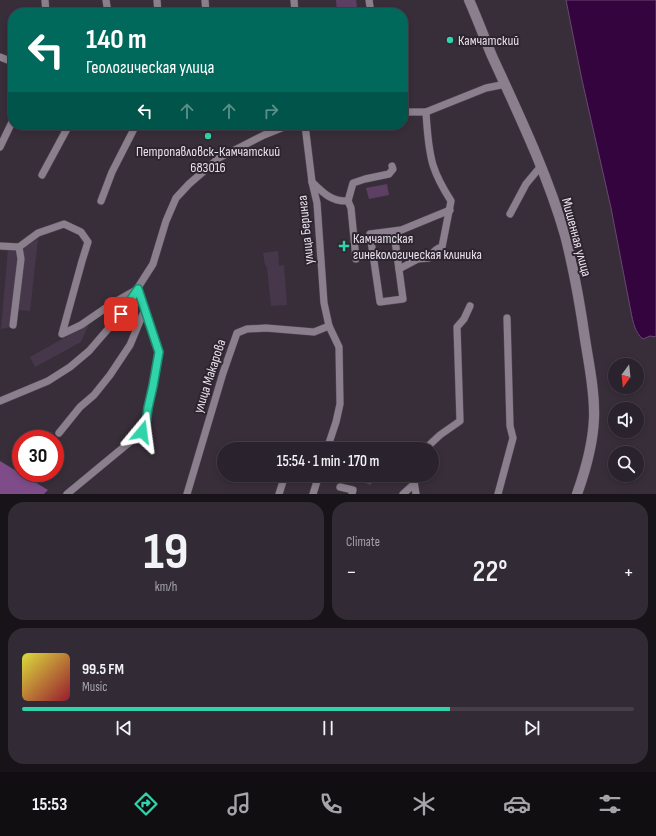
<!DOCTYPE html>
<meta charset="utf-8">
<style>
body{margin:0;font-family:"Sofia Sans Condensed",sans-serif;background:#322a34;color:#f1f3f6;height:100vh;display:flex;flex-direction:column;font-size:15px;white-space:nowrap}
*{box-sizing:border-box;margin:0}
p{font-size:13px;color:#a5a4a9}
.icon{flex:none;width:22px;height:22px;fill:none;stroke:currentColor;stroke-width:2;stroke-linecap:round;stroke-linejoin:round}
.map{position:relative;height:494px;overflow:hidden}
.drawer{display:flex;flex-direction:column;gap:8px;padding:8px;background:#171318;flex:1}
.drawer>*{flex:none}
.banner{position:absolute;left:8px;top:8px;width:400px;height:122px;border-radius:16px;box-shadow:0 2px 6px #0003,0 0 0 1px #463f48;background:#00695c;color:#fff;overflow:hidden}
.needle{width:26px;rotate:195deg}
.buttons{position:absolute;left:608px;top:358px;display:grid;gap:8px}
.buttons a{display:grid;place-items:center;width:36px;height:36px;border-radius:50%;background:#2a222c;box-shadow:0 2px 6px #0003,0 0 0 1px #463f48;font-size:20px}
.speed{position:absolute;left:12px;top:430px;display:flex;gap:8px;font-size:20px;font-weight:700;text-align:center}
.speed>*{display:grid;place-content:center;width:52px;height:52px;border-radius:50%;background:#2a222c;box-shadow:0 2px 6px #0003,0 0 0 1px #463f48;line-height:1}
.speed .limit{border:6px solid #d22;background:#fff;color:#111}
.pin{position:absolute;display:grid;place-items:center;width:34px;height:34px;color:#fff;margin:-17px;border-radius:8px;box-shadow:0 2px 6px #0006}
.me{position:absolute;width:44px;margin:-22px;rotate:16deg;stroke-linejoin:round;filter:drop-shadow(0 0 3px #0008)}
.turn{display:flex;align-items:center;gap:14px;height:84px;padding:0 12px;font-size:18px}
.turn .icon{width:52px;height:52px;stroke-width:2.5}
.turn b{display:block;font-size:28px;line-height:34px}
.lanes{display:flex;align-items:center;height:38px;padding:0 12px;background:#0003;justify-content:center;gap:20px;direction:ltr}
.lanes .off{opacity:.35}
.big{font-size:30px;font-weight:600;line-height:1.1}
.drawer .tile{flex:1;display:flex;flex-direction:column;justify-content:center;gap:6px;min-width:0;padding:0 14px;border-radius:16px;background:#322a34}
.drawer .dial{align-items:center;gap:0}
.dial b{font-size:52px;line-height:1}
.song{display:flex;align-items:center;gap:12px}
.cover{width:48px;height:48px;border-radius:6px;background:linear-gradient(135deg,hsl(60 70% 55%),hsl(350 70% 35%))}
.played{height:4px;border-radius:2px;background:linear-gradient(90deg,#2fd4aa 70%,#463f48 70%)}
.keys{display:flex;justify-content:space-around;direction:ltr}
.heat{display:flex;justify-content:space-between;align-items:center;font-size:22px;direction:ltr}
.drawer .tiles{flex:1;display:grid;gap:8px;grid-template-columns:1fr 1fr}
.tile:last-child{grid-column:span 2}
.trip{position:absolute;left:217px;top:442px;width:222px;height:40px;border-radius:20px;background:#2a222c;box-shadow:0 2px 6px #0003,0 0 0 1px #463f48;font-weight:600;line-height:40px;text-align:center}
.menu{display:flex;height:64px;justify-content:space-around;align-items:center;background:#110e12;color:#a5a4a9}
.menu .icon{width:28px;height:28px}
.menu .active{color:#2fd4aa}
.menu b{font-size:18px;color:#f1f3f6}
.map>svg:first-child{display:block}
</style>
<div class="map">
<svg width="656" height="494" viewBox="0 0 656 494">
<rect width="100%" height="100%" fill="#382e3a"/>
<g fill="#46384a">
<path d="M38 239 30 311 19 310 22 249Z"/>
<path d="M8 249H17L19 260 10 327 1 329Z"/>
<path d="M278 251 279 266 284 265 287 305 271 306 267 267 265 265 263 253Z"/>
<path d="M89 324 81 342 35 367 30 357Z"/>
</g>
<g fill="#5d3f64">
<path d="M336 0H356L358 13H337Z"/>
<path d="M387 184 389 195 369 199 366 188Z"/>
<path d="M343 475H374L371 485 343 476Z"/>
</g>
<path fill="#7e4d89" d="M0 461 48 490 44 494H0Z"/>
<path fill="#34043e" stroke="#6a4671" d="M566 0H656V337L650 336 643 339C635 333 633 322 631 312L611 208 582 80Z"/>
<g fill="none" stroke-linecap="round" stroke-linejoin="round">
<defs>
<g id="street">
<path d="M45 0 46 13"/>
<path d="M106 0 108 13"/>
<path d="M157 0 158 13"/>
<path d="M205 0 206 13"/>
<path d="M294 0 295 13"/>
<path d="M369 0 371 13"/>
<path d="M0 57 13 62"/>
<path d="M403 112H426L486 88 506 84"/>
<path d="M305 125 312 182 317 203 324 303 329 326"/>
<path d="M0 147 13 120"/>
<path d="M42 175 69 125"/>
<path d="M312 182C323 193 332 202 348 201L351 208 356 259"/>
<path d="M101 201 112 172 136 125"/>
<path d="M348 201 353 183 365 179 389 174 393 169 392 166"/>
<path d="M510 214 526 184 541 166"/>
<path d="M401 230 370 234 380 302 403 299 394 233 450 210"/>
<path d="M0 246 19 247 38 233 64 224 81 232 88 242 82 261 62 334 81 325 113 303 136 290"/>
<path d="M399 269 418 259 429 258C432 253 437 248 442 247L451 201C444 190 437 178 433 165 428 148 427 129 426 112"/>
<path d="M13 325 21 259 19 247"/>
<path d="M0 401 48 381 70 367 89 351 121 314 153 264 166 221 176 198 189 184 219 158 264 135 289 125"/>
<path d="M59 433 80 407 94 395 110 375 130 345 145 309"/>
<path d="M425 449 440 435 460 421 457 327 464 319 470 306"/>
<path d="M413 475 416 494"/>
<path d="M340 487 353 490 352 494"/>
<path d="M67 494 142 432 146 424 148 408 153 386 159 352 138 289"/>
<path d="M187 494 223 373 237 333 247 329 266 328 314 332 329 326 339 347 340 404 336 422 327 449"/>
<path d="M279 494 285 475"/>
<path d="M313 494 319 475"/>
<path d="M403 494 414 484"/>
<path d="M498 494 513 438 510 426 507 318"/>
</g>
<path id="secondary" d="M469 0C477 18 484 37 492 56 519 115 547 173 565 235 574 270 580 304 585 339 589 365 595 392 594 418 593 444 586 469 577 494"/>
</defs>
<use href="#street" stroke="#534b55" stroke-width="8"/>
<use href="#secondary" stroke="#534b55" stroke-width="11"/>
<use href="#street" stroke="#8b7f8d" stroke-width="7"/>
<use href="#secondary" stroke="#8b7f8d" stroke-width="10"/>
</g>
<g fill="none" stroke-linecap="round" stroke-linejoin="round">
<defs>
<path id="route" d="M121 314 138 289 159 352 153 386 148 408 146 424 142 432"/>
</defs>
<use href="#route" stroke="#1f8a6e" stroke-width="10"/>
<use href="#route" stroke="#2fd4aa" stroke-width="7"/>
</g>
<g fill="#2fd4aa" stroke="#2d2430" stroke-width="1.5">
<circle cx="450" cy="40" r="4"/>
<circle cx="208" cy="136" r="4"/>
<path d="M342 240h4v4h4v4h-4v4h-4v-4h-4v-4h4z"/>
</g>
<g text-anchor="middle" stroke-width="4" stroke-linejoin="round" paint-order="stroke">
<g font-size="14" fill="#e7e1e9" stroke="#2d2430" text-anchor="start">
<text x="458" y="45">Камчатский</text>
<text x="208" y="156" text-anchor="middle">Петропавловск-Камчатский<tspan x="208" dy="16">683016</tspan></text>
<text x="353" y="243">Камчатская<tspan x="353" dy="16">гинекологическая клиника</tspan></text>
</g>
<g font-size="14" fill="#e7e1e9" stroke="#2d2430">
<text transform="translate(305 230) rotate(-96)" y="5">улица Беринга</text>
<text transform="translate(577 237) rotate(75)" y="5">Мишенная улица</text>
<text transform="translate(209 376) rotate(-72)" y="5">улица Макарова</text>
</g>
</g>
</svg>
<div class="buttons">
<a><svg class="needle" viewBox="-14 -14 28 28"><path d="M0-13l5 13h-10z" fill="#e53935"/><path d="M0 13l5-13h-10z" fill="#a5a4a9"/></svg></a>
<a><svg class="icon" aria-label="sound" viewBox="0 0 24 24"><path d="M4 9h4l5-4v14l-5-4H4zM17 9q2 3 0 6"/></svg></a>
<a><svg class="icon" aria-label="search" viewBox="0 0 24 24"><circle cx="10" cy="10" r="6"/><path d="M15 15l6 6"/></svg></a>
</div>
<div class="speed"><div class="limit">30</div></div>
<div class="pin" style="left:121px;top:314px;background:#d93025"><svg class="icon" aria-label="arrive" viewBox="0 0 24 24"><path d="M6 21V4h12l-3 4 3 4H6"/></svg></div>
<svg class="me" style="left:142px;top:432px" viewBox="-20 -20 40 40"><path d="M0-17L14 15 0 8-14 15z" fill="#2fd4aa" stroke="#fff" stroke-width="4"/></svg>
<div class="trip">15:54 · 1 min · 170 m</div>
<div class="banner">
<div class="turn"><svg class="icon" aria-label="left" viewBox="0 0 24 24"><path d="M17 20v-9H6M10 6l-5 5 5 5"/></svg><div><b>140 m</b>Геологическая улица</div></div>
<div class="lanes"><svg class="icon" aria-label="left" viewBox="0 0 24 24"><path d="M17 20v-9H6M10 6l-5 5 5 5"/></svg><svg class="icon off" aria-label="ahead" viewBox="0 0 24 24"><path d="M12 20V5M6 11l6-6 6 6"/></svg><svg class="icon off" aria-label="ahead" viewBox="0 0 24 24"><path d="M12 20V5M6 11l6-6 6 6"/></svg><svg class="icon off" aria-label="right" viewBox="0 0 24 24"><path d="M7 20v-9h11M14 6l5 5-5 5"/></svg></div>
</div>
</div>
<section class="drawer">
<div class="tiles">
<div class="tile dial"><b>19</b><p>km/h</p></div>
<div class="tile"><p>Climate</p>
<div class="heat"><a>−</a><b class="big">22°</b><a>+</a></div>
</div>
<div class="tile">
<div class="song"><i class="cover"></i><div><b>99.5 FM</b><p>Music</p></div></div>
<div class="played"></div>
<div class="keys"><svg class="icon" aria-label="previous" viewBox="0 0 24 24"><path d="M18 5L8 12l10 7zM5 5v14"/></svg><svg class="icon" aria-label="pause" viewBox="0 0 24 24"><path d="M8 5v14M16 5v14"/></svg><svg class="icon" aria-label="next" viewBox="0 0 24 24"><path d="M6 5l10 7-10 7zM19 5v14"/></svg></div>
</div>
</div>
</section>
<nav class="menu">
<b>15:53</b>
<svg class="icon active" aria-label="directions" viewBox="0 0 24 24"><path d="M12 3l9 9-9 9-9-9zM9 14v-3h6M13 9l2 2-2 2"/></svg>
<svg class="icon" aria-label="music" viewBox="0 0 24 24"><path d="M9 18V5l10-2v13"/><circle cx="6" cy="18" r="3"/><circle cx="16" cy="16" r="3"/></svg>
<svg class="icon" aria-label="phone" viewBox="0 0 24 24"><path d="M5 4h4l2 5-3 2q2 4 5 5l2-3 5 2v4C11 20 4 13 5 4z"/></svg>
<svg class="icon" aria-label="climate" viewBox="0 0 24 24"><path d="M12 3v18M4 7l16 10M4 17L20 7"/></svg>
<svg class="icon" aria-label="car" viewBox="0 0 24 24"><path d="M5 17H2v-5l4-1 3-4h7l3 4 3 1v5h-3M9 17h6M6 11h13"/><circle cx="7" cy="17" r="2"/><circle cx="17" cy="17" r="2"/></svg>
<svg class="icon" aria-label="filters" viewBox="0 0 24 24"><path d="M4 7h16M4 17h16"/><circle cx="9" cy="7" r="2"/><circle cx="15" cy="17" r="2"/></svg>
</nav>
